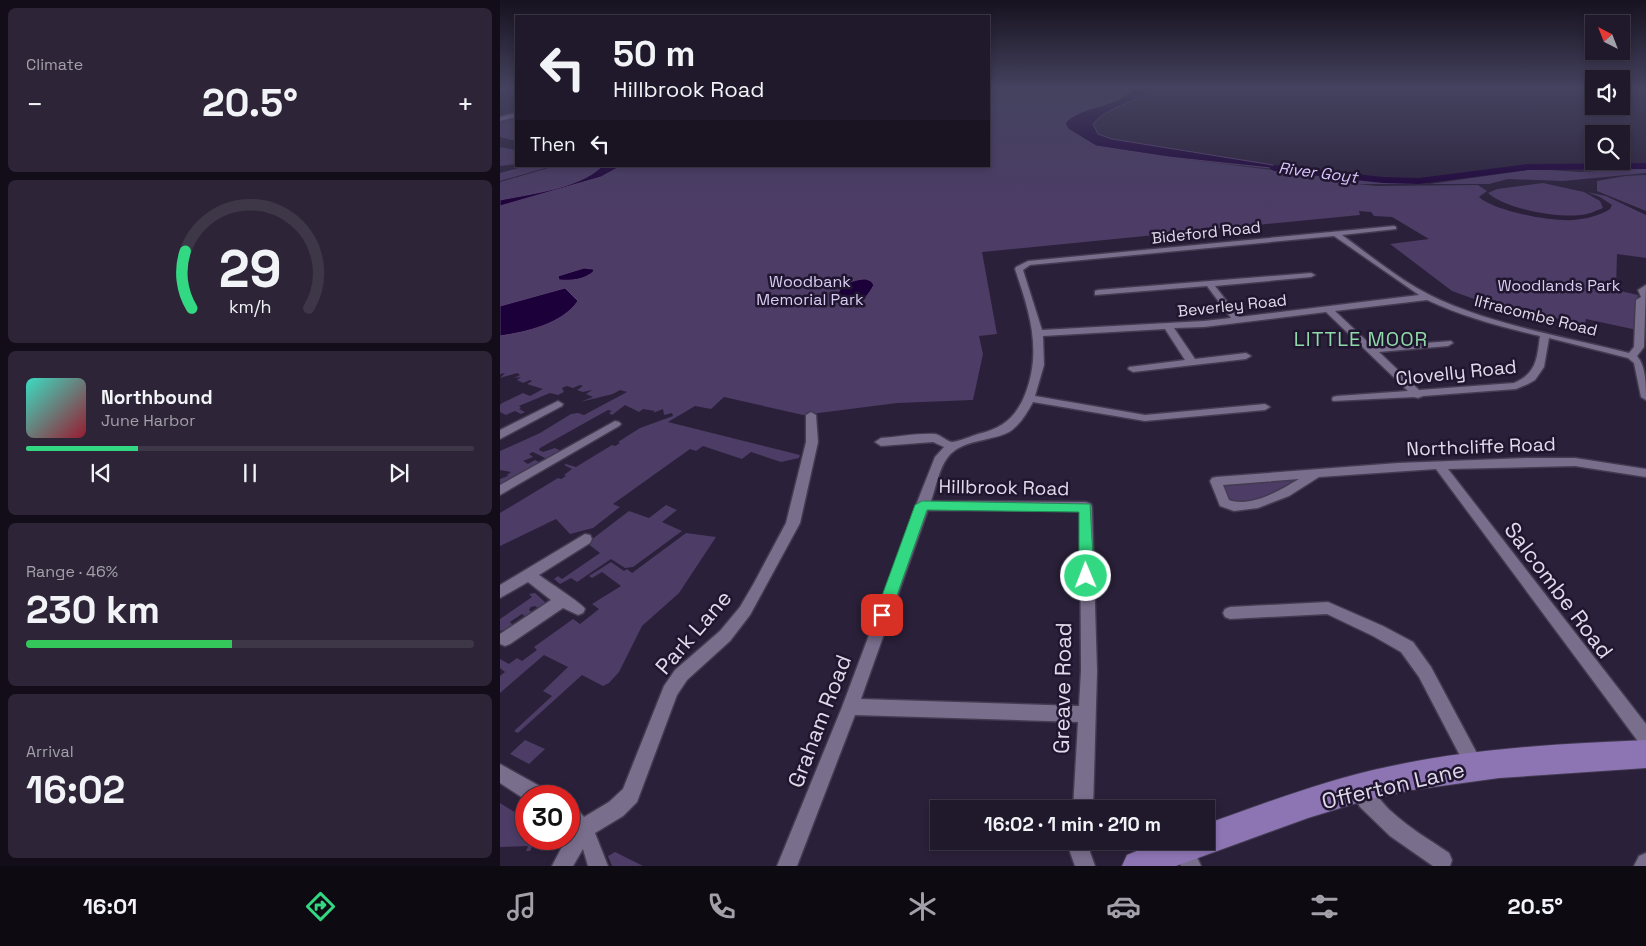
<!DOCTYPE html>
<meta charset="utf-8">
<style>
body{margin:0;font-family:"Space Grotesk",sans-serif;background:#2d2537;color:#f1f3f6;height:100vh;display:flex;flex-direction:column;font-size:19px;white-space:nowrap}
*{box-sizing:border-box;margin:0}
p{font-size:16px;color:#a2a0a9}
.icon{flex:none;width:28px;height:28px;fill:none;stroke:currentColor;stroke-width:2;stroke-linecap:round;stroke-linejoin:round}
.map{position:relative;flex:1;overflow:hidden}
.drawer{display:flex;flex-direction:column;gap:8px;padding:8px;background:#120d18;width:500px}
.drawer>*{flex:none}
.hud{position:absolute;left:15px;top:15px;width:475px;height:152px;border-radius:0px;box-shadow:0 2px 8px #0003,0 0 0 1px #3d3747;background:#20182b;color:#f1f3f6;overflow:hidden}
.needle{width:32px;rotate:318deg}
.controls{position:absolute;left:1085px;top:15px;display:grid;gap:10px}
.controls a{display:grid;place-items:center;width:45px;height:45px;border-radius:0px;background:#20182b;box-shadow:0 2px 8px #0003,0 0 0 1px #3d3747;font-size:25px}
.speed{position:absolute;left:15px;top:785px;display:flex;gap:10px;font-size:25px;font-weight:700;text-align:center}
.speed>*{display:grid;place-content:center;width:65px;height:65px;border-radius:50%;background:#20182b;box-shadow:0 2px 8px #0003,0 0 0 1px #3d3747;line-height:1}
.speed .limit{border:8px solid #d22;background:#fff;color:#111}
.pin{position:absolute;display:grid;place-items:center;width:42px;height:42px;color:#fff;margin:-21px;border-radius:10px;box-shadow:0 2px 8px #0006}
.me{position:absolute;width:55px;margin:-28px;rotate:359deg;stroke-linejoin:round;filter:drop-shadow(0 0 4px #0008)}
.turn{display:flex;align-items:center;gap:18px;height:105px;padding:0 15px;font-size:22px}
.turn .icon{width:65px;height:65px;stroke-width:2.5}
.turn b{display:block;font-size:35px;line-height:42px}
.then{display:flex;align-items:center;height:48px;padding:0 15px;background:#0003;gap:10px;font-size:19px}
.big{font-size:38px;font-weight:800;line-height:1.1}
.drawer .card{flex:1;display:flex;flex-direction:column;justify-content:center;gap:8px;min-width:0;padding:0 18px;border-radius:8px;background:#2d2537}
.drawer .dial{align-items:center;gap:0}
.dial svg{height:130px;overflow:visible;fill:none;stroke:#3d3747;stroke-width:7;stroke-linecap:round;text-anchor:middle}
.dial text{fill:#f1f3f6;stroke:none}
.song{display:flex;align-items:center;gap:15px}
.cover{width:60px;height:60px;border-radius:8px;background:linear-gradient(135deg,hsl(170 70% 55%),hsl(350 70% 35%))}
.played{height:5px;border-radius:2px;background:linear-gradient(90deg,#32d882 25%,#3d3747 25%)}
.keys{display:flex;justify-content:space-around;direction:ltr}
.heat{display:flex;justify-content:space-between;align-items:center;font-size:28px;direction:ltr}
.charge{height:8px;border-radius:4px;background:linear-gradient(90deg,#34c759 46%,#3d3747 0)}
.trip{position:absolute;left:430px;top:800px;width:285px;height:50px;border-radius:0px;background:#20182b;box-shadow:0 2px 8px #0003,0 0 0 1px #3d3747;font-weight:800;line-height:50px;text-align:center}
.menu{display:flex;height:80px;justify-content:space-around;align-items:center;background:#0d0a11;color:#a2a0a9}
.menu .icon{width:35px;height:35px}
.menu .on{color:#32d882}
.menu b{font-size:22px;color:#f1f3f6}
main{display:flex;flex:1;min-height:0}
.map>svg:first-child{display:block}
</style>
<main>
<section class="drawer">
<div class="card"><p>Climate</p>
<div class="heat"><a>−</a><b class="big">20.5°</b><a>+</a></div>
</div>
<div class="card dial"><svg viewBox="0 0 100 80">
<path d="M14 69A42 42 0 1 1 86 69"/>
<path d="M14 69A42 42 0 0 1 10 34" stroke="#32d882"/>
<text x="50" y="56" font-size="32" font-weight="700">29</text>
<text x="50" y="72" font-size="11">km/h</text>
</svg></div>
<div class="card">
<div class="song"><i class="cover"></i><div><b>Northbound</b><p>June Harbor</p></div></div>
<div class="played"></div>
<div class="keys"><svg class="icon" aria-label="previous" viewBox="0 0 24 24"><path d="M18 5L8 12l10 7zM5 5v14"/></svg><svg class="icon" aria-label="pause" viewBox="0 0 24 24"><path d="M8 5v14M16 5v14"/></svg><svg class="icon" aria-label="next" viewBox="0 0 24 24"><path d="M6 5l10 7-10 7zM19 5v14"/></svg></div>
</div>
<div class="card"><p>Range · 46%</p><b class="big">230 km</b><div class="charge"></div></div>
<div class="card"><p>Arrival</p><b class="big">16:02</b></div>
</section>
<div class="map">
<svg width="1146" height="866" viewBox="0 0 1146 866">
<rect width="100%" height="100%" fill="#2a2039"/>
<g fill="#4c3c66">
<path d="M489 89H633L618 100 583 111 596 146 668 157 845 179 930 184 1035 169 1080 172 1146 168V173L1063 181 1008 179 989 184H857L876 186 978 185 987 191 979 197C994 211 1052 222 1073 220 1085 219 1099 216 1110 209L1112 205 1100 197 1087 192 1106 196 1146 215V258L1117 254 1116 290 1138 295 1137 330 1086 319 1085 324 996 307 952 291 890 244 929 239 892 217 874 216 871 212 859 211 860 215 482 252 497 334 479 336 483 354 473 400 397 403 303 415 224 397 211 409 195 406 168 422 300 455 299 458 281 462 251 452 242 459 203 446 196 451 190 449 113 504 120 507 93 528 70 534 56 519 0 546V513L58 478 61 479 66 476 64 475 72 469 64 465 66 464 76 467 112 445 115 446 120 443 118 442 140 428 173 416 172 413 164 415 163 409 153 413 155 411 143 409 139 412 125 405 112 415 109 413 112 411 108 410 40 448 39 450 43 452 55 448 61 451 47 459 33 452 29 454 33 457 23 461 28 464 35 460 41 463 0 486V479L8 476 7 475 11 472 0 470V451L40 433 71 414 78 413 84 415 127 392 120 390 113 394 80 402 93 397 86 394 92 390 83 392 77 390 83 386 80 385 73 388 67 386 62 388 64 392 58 395 50 393 19 406 21 408 19 409 25 412 21 414 15 411 6 415 0 412V405L2 403 23 393 30 396 43 389 27 384 32 381 30 380 23 383 17 380 21 377 14 378 20 375 17 373 0 378 5 373 0 374V206L101 177 121 166H489Z"/>
<path d="M16 116V141L0 137V121Z"/>
<path d="M0 147 16 150V164L0 166Z"/>
<path d="M26 166H52L0 181V173Z"/>
<path d="M55 166H102C81 188 29 194 0 200V182Z"/>
<path d="M1146 175V211L1097 191V181L1125 176Z"/>
<path d="M1043 183 1084 192 1100 201 1103 208C1095 211 1088 215 1080 215 1058 218 1005 209 988 193L997 189Z"/>
<path d="M817 473 745 507 728 506 716 481Z"/>
<path d="M166 505 177 510 162 522 182 531 133 567 125 568 111 559 77 582 71 578 60 584 54 579 58 576 62 579 100 553 87 543 129 511 149 518Z"/>
<path d="M186 533 216 537 179 593 142 626 119 672 109 683 103 686 82 675 18 733 14 731 52 696 43 691 68 667 44 655 0 693V676L5 672 0 668V659L9 664 17 658 22 661 37 650 34 647 73 619 80 624 99 609 92 604 121 586 102 572 92 578 89 576 111 562 124 571 127 569 132 573Z"/>
<path d="M35 593 45 602 44 606 39 609 35 606 31 607 29 610 33 613 27 618 22 614 10 622 15 627 0 631V619L32 597 29 594Z"/>
<path d="M25 740 45 749 29 764 10 754Z"/>
<path d="M0 803 26 819V839H50L42 851 40 850 45 841H35L30 851H26L28 846 0 847Z"/>
<path d="M115 852 143 866H112L108 856Z"/>
</g>
<g fill="#1c0039" stroke="#57416e">
<path d="M633 89H651C634 105 607 106 593 124L598 134 612 139 767 164 798 171 668 157 596 146 568 129 565 123C583 104 615 109 633 89Z"/>
<path d="M102 166H121L101 177 0 206V200C29 194 81 188 102 166Z"/>
<path d="M84 268 93 269 94 271C85 280 71 281 59 280L58 276Z"/>
<path d="M366 279 371 281 374 285C363 304 357 306 337 303 334 286 353 279 366 279Z"/>
<path d="M65 288 78 301C62 324 27 332 0 336V306Z"/>
</g>
<g fill="none" stroke-linecap="round" stroke-linejoin="round">
<path fill="#1c0039" fill-rule="evenodd" d="M1146 163V169L1027 170 919 184 883 183 774 171 769 168 774 165 883 177 919 178 1027 164Z"/>
<defs>
<g id="minor">
<path d="M894 226 896 227V229L842 235C867 253 891 273 917 288 975 322 1063 336 1129 353L1134 347 1136 300 1141 297 1138 290 1146 285 1144 347 1137 356C1146 366 1146 385 1146 400L1141 397 1134 363 1128 358 1049 338 1044 367 1035 380 1028 384 1016 389 923 396 918 398 914 397 833 401 832 399 833 397 837 396 908 391 826 312 704 327 674 328 695 359 746 353 751 356 746 359 633 372 628 369 629 367 685 360 665 329 543 336 544 365 535 396 645 415 765 404 770 407 765 410 645 421 533 402C527 413 520 425 509 432 490 442 462 439 448 457 439 468 436 487 431 501L586 502 591 504 592 507 597 671 593 809H573L578 722 355 715 297 866H277L342 707 417 507 416 505 435 457 444 447 433 442 381 446 375 442 381 438C398 437 417 433 435 434 441 435 446 441 452 442 457 442 472 436 478 434 504 428 517 416 526 392 542 349 529 310 515 269L516 267 528 261ZM834 236 919 295 739 317 715 286 811 277 815 275 811 273 598 290 595 291V295L707 286 731 318 704 321 542 330 523 270 530 265ZM927 300C963 317 1002 327 1040 336 1037 358 1037 373 1014 383L919 390 879 352 948 346 953 343 951 341 873 347 835 311ZM428 510 580 511 581 671 579 706 361 699Z"/>
<path d="M58 401 63 404 62 406 0 439V430Z"/>
<path d="M311 412 316 415 318 442 300 523 250 615 230 641 187 680 177 695 137 802 123 816 95 833 108 866H88L83 849 73 866H52L66 839H69L71 831 69 829V806L76 808 84 817 109 802 123 789 164 686 175 670 220 631 240 607 254 583 286 523 306 442V415Z"/>
<path d="M115 421 119 422 121 424 119 426 0 495V485Z"/>
<path d="M1026 458H1075L1146 469V477L1075 466 948 469 1146 724V747L1140 744 936 469 819 477 789 496 758 508 734 511 720 506 710 481 712 478 716 477 898 463ZM799 479C780 490 752 508 729 500L723 485Z"/>
<path d="M85 534 90 535 92 539 90 543 39 575C47 581 83 604 85 609L83 613 78 615 63 608 10 644 5 646 0 644V634L51 600 28 582 0 598V585Z"/>
<path d="M828 602 883 626 913 642 931 667 980 759 983 765 980 771 974 774 968 771 919 677 901 652 873 636 827 614 730 619 725 617 723 613 725 609 730 607Z"/>
<path d="M0 764 45 789 47 796H26V800L0 783Z"/>
<path d="M859 780C871 784 881 803 892 812 909 828 930 840 949 853L952 860 950 866H933L890 836 860 807 850 789 852 782Z"/>
<path d="M571 841H591L590 852 595 866H575L570 852Z"/>
<path d="M674 841H690L701 866H681L672 847Z"/>
<path d="M1146 853V866H1134L1139 856Z"/>
</g>
<path id="secondary" d="M16 113V117L0 121V117Z"/>
<path id="primary" d="M1146 740V768L999 778 912 790 860 802 808 818 676 866H622L627 855 661 841H706V824C766 803 825 780 887 767 972 748 1059 744 1146 740Z"/>
</defs>
<use href="#minor" stroke="#433b51" stroke-width="3"/>
<use href="#secondary" stroke="#433b51" stroke-width="3"/>
<use href="#primary" stroke="#433b51" stroke-width="2"/>
<use href="#minor" fill="#796e8c" fill-rule="evenodd"/>
<use href="#secondary" fill="#8371a0" fill-rule="evenodd"/>
<use href="#primary" fill="#8d75b4" fill-rule="evenodd"/>
</g>
<linearGradient id="sky" x2="0" y2="1"><stop stop-color="#17121f"/><stop offset="0.42" stop-color="#44425f"/><stop offset="1" stop-color="#44425f" stop-opacity="0"/></linearGradient>
<rect width="1146" height="210" fill="url(#sky)"/>
<path fill="#32d882" stroke="#208c54" d="M422 501 590 504 594 576 592 580H581L579 576V512L427 510 390 615 388 620 382 622 377 620 375 615 415 505Z"/>
<g text-anchor="middle" stroke-width="5" stroke-linejoin="round" paint-order="stroke">
<g font-size="16" font-style="italic" fill="#d8c4fd" stroke="#20162f">
<text transform="translate(818 172) rotate(7)" y="6">River Goyt</text>
</g>
<g font-size="16" fill="#e0daeb" stroke="#20162f">
<text transform="translate(706 232) rotate(-6)" y="6">Bideford Road</text>
<text transform="translate(732 305) rotate(-6)" y="6">Beverley Road</text>
<text transform="translate(1036 315) rotate(14)" y="6">Ilfracombe Road</text>
</g>
<g font-size="16" fill="#d9ccf2" stroke="#20162f">
<text x="310" y="287">Woodbank<tspan x="310" dy="18">Memorial Park</tspan></text>
<text x="1059" y="291">Woodlands Park</text>
</g>
<g font-size="19" fill="#e0daeb" stroke="#20162f">
<text transform="translate(956 372) rotate(-6)" y="7">Clovelly Road</text>
<text transform="translate(981 446) rotate(-2)" y="7">Northcliffe Road</text>
<text transform="translate(504 487) rotate(1)" y="7">Hillbrook Road</text>
</g>
<g font-size="20" letter-spacing="1" fill="#90d9a9" stroke="#20162f">
<text x="861" y="346">LITTLE MOOR</text>
</g>
<g font-size="22" fill="#e0daeb" stroke="#20162f">
<text transform="translate(1059 590) rotate(53)" y="8">Salcombe Road</text>
<text transform="translate(193 632) rotate(-49)" y="8">Park Lane</text>
<text transform="translate(562 688) rotate(-89)" y="8">Greave Road</text>
<text transform="translate(319 721) rotate(-69)" y="8">Graham Road</text>
<text transform="translate(893 785) rotate(-13)" y="8">Offerton Lane</text>
</g>
</g>
</svg>
<div class="controls">
<a><svg class="needle" viewBox="-14 -14 28 28"><path d="M0-13l5 13h-10z" fill="#e53935"/><path d="M0 13l5-13h-10z" fill="#a2a0a9"/></svg></a>
<a><svg class="icon" aria-label="sound" viewBox="0 0 24 24"><path d="M4 9h4l5-4v14l-5-4H4zM17 9q2 3 0 6"/></svg></a>
<a><svg class="icon" aria-label="search" viewBox="0 0 24 24"><circle cx="10" cy="10" r="6"/><path d="M15 15l6 6"/></svg></a>
</div>
<div class="speed"><div class="limit">30</div></div>
<div class="pin" style="left:382px;top:615px;background:#d93025"><svg class="icon" aria-label="arrive" viewBox="0 0 24 24"><path d="M6 21V4h12l-3 4 3 4H6"/></svg></div>
<svg class="me" style="left:586px;top:576px" viewBox="-20 -20 40 40"><circle r="17" fill="#32d882" stroke="#fff" stroke-width="3"/><path d="M0-11L8 9 0 5-8 9z" fill="#fff"/></svg>
<div class="trip">16:02 · 1 min · 210 m</div>
<div class="hud">
<div class="turn"><svg class="icon" aria-label="left" viewBox="0 0 24 24"><path d="M17 20v-9H6M10 6l-5 5 5 5"/></svg><div><b>50 m</b>Hillbrook Road</div></div>
<div class="then">Then<svg class="icon" aria-label="left" viewBox="0 0 24 24"><path d="M17 20v-9H6M10 6l-5 5 5 5"/></svg></div>
</div>
</div>
</main>
<nav class="menu">
<b>16:01</b>
<svg class="icon on" aria-label="directions" viewBox="0 0 24 24"><path d="M12 3l9 9-9 9-9-9zM9 14v-3h6M13 9l2 2-2 2"/></svg>
<svg class="icon" aria-label="music" viewBox="0 0 24 24"><path d="M9 18V5l10-2v13"/><circle cx="6" cy="18" r="3"/><circle cx="16" cy="16" r="3"/></svg>
<svg class="icon" aria-label="phone" viewBox="0 0 24 24"><path d="M5 4h4l2 5-3 2q2 4 5 5l2-3 5 2v4C11 20 4 13 5 4z"/></svg>
<svg class="icon" aria-label="climate" viewBox="0 0 24 24"><path d="M12 3v18M4 7l16 10M4 17L20 7"/></svg>
<svg class="icon" aria-label="car" viewBox="0 0 24 24"><path d="M5 17H2v-5l4-1 3-4h7l3 4 3 1v5h-3M9 17h6M6 11h13"/><circle cx="7" cy="17" r="2"/><circle cx="17" cy="17" r="2"/></svg>
<svg class="icon" aria-label="filters" viewBox="0 0 24 24"><path d="M4 7h16M4 17h16"/><circle cx="9" cy="7" r="2"/><circle cx="15" cy="17" r="2"/></svg>
<b>20.5°</b>
</nav>
